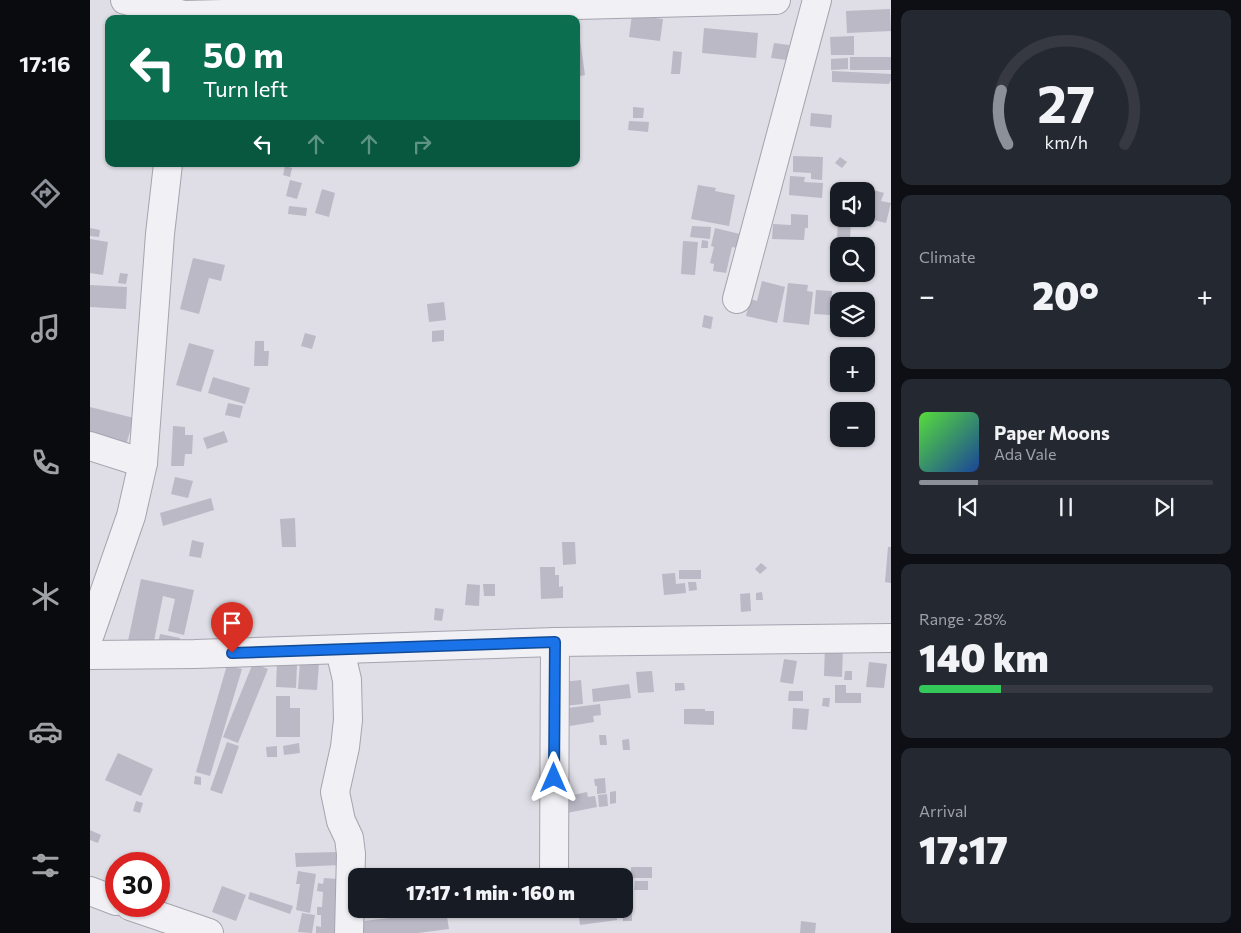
<!DOCTYPE html>
<meta charset="utf-8">
<style>
body{margin:0;font-family:Commissioner,sans-serif;background:#242831;color:#f1f3f6;height:100vh;display:flex;flex-direction:column;font-size:19px;white-space:nowrap}
*{box-sizing:border-box;margin:0}
p{font-size:16px;color:#9ea1a6}
.icon{flex:none;width:28px;height:28px;fill:none;stroke:currentColor;stroke-width:2;stroke-linecap:round;stroke-linejoin:round}
.map{position:relative;flex:1;overflow:hidden}
.side{display:flex;flex-direction:column;gap:10px;padding:10px;background:#0d0f14;width:350px}
.side>*{flex:none}
.banner{position:absolute;left:15px;top:15px;width:475px;height:152px;border-radius:10px;box-shadow:0 1px 4px #0004;background:#0b6e4f;color:#fff;overflow:hidden}
.buttons{position:absolute;left:740px;top:182px;display:grid;gap:10px}
.buttons a{display:grid;place-items:center;width:45px;height:45px;border-radius:10px;background:#171b24;box-shadow:0 1px 4px #0004;font-size:25px}
.speed{position:absolute;left:15px;top:852px;display:flex;gap:10px;font-size:25px;font-weight:700;text-align:center}
.speed>*{display:grid;place-content:center;width:65px;height:65px;border-radius:50%;background:#171b24;box-shadow:0 1px 4px #0004;line-height:1}
.speed .limit{border:8px solid #d22;background:#fff;color:#111}
.pin{position:absolute;display:grid;place-items:center;width:42px;height:42px;color:#fff;margin:-51px -21px;border-radius:50% 50% 50% 0;rotate:-45deg;box-shadow:0 0 5px #0007}
.pin .icon{rotate:45deg}
.me{position:absolute;width:55px;margin:-28px;rotate:0deg;stroke-linejoin:round;filter:drop-shadow(0 0 4px #0008)}
.turn{display:flex;align-items:center;gap:18px;height:105px;padding:0 15px;font-size:22px}
.turn .icon{width:65px;height:65px;stroke-width:2.5}
.turn b{display:block;font-size:35px;line-height:42px}
.lanes{display:flex;align-items:center;height:48px;padding:0 15px;background:#0003;justify-content:center;gap:25px;direction:ltr}
.lanes .off{opacity:.35}
.big{font-size:38px;font-weight:800;line-height:1.1}
.side .widget{flex:1;display:flex;flex-direction:column;justify-content:center;gap:8px;min-width:0;padding:0 18px;border-radius:10px;background:#242831}
.side .dial{align-items:center;gap:0}
.dial svg{height:130px;overflow:visible;fill:none;stroke:#363941;stroke-width:7;stroke-linecap:round;text-anchor:middle}
.dial text{fill:#f1f3f6;stroke:none}
.song{display:flex;align-items:center;gap:15px}
.cover{width:60px;height:60px;border-radius:8px;background:linear-gradient(135deg,hsl(110 70% 55%),hsl(220 70% 35%))}
.played{height:5px;border-radius:2px;background:linear-gradient(90deg,#8c9099 20%,#363941 20%)}
.keys{display:flex;justify-content:space-around;direction:ltr}
.heat{display:flex;justify-content:space-between;align-items:center;font-size:28px;direction:ltr}
.charge{height:8px;border-radius:4px;background:linear-gradient(90deg,#34c759 28%,#363941 0)}
.trip{position:absolute;left:258px;top:868px;width:285px;height:50px;border-radius:10px;background:#171b24;box-shadow:0 1px 4px #0004;font-weight:800;line-height:50px;text-align:center}
main{display:flex;flex:1;min-height:0}
.tabs{display:flex;flex-direction:column;width:90px;justify-content:space-around;align-items:center;background:#090b0e;color:#9ea1a6}
.tabs .icon{width:35px;height:35px}
.tabs .on{color:#8c9099}
.tabs b{font-size:22px;color:#f1f3f6}
.map>svg:first-child{display:block}
</style>
<main>
<nav class="tabs">
<b>17:16</b>
<svg class="icon on" aria-label="directions" viewBox="0 0 24 24"><path d="M12 3l9 9-9 9-9-9zM9 14v-3h6M13 9l2 2-2 2"/></svg>
<svg class="icon" aria-label="music" viewBox="0 0 24 24"><path d="M9 18V5l10-2v13"/><circle cx="6" cy="18" r="3"/><circle cx="16" cy="16" r="3"/></svg>
<svg class="icon" aria-label="phone" viewBox="0 0 24 24"><path d="M5 4h4l2 5-3 2q2 4 5 5l2-3 5 2v4C11 20 4 13 5 4z"/></svg>
<svg class="icon" aria-label="climate" viewBox="0 0 24 24"><path d="M12 3v18M4 7l16 10M4 17L20 7"/></svg>
<svg class="icon" aria-label="car" viewBox="0 0 24 24"><path d="M5 17H2v-5l4-1 3-4h7l3 4 3 1v5h-3M9 17h6M6 11h13"/><circle cx="7" cy="17" r="2"/><circle cx="17" cy="17" r="2"/></svg>
<svg class="icon" aria-label="filters" viewBox="0 0 24 24"><path d="M4 7h16M4 17h16"/><circle cx="9" cy="7" r="2"/><circle cx="15" cy="17" r="2"/></svg>
</nav>
<div class="map">
<svg width="801" height="933" viewBox="0 0 801 933">
<rect width="100%" height="100%" fill="#dfdee6"/>
<g fill="#bab9c5">
<path d="M800 9 801 31 757 33 756 11Z"/>
<path d="M542 15 573 19 570 41 539 37Z"/>
<path d="M614 28 668 33 666 58 612 53Z"/>
<path d="M489 33 495 75 486 77V34Z"/>
<path d="M764 36V55H741L740 37Z"/>
<path d="M684 43 699 45 697 60 681 58Z"/>
<path d="M583 51 592 52 590 74H581Z"/>
<rect x="760" y="57" width="41" height="13"/>
<path d="M758 58V69L741 70V59Z"/>
<path d="M742 71 801 74V80L799 84 742 82Z"/>
<path d="M543 107 554 108 553 118H543Z"/>
<path d="M721 113 742 115 741 128 720 126Z"/>
<path d="M539 121 559 122 558 132 538 130Z"/>
<path d="M703 156 733 157 732 180 721 179V173L703 172Z"/>
<path d="M750 157 757 162 752 168 745 163Z"/>
<path d="M195 166 202 168 200 177 193 175Z"/>
<path d="M700 176 715 177 714 182 733 183 732 198 699 195Z"/>
<path d="M200 180 212 183 207 199 196 196Z"/>
<path d="M608 185 626 188 625 191 645 195 639 226 601 219Z"/>
<path d="M232 189 245 193 239 217 225 213Z"/>
<path d="M780 189 794 193 791 201 801 203 796 223 783 220 781 227 770 223 771 219H776V202Z"/>
<path d="M199 206 217 208 216 216 198 214Z"/>
<path d="M701 214 718 215V228H715L714 240 682 239 683 224 701 225Z"/>
<path d="M748 219H761L760 240H747Z"/>
<path d="M602 226 621 227 620 239 600 237Z"/>
<path d="M0 228 10 230 9 237 0 236Z"/>
<path d="M625 228 650 234 647 248 642 247 636 273 623 271 624 264 620 263 624 247 621 246Z"/>
<path d="M0 239 18 242 13 275 0 273Z"/>
<path d="M612 240 618 241V248H611Z"/>
<path d="M593 241 608 242 605 275 591 274Z"/>
<path d="M103 258 135 265 131 281 119 278 109 314 90 309Z"/>
<path d="M30 273 38 274 36 284 28 283Z"/>
<path d="M672 281 695 287 687 323 656 316 660 299 667 301Z"/>
<path d="M698 283 718 285 717 291 723 292 719 325 693 322Z"/>
<path d="M0 285 37 287 36 309 0 307Z"/>
<path d="M726 290 742 291 740 315 724 314Z"/>
<path d="M354 302 356 320 339 322 337 304Z"/>
<path d="M614 315 623 317 621 329 612 327Z"/>
<path d="M354 330V341L342 342V331Z"/>
<path d="M215 333 226 336 222 349 211 346Z"/>
<path d="M165 341H174V351H179L178 366H164Z"/>
<path d="M99 343 124 350 111 392 86 385Z"/>
<path d="M123 377 160 388 155 404 118 393Z"/>
<path d="M138 403 153 406 150 418 135 415Z"/>
<path d="M0 407 44 418 36 445 0 435Z"/>
<path d="M83 426 95 427V435H103L102 454H95L94 466H81Z"/>
<path d="M134 431 138 442 117 449 113 438Z"/>
<path d="M85 477 103 481 98 498 81 494Z"/>
<path d="M121 498 124 510 73 526 70 513Z"/>
<path d="M205 518 206 547H192L190 519Z"/>
<path d="M102 540 114 543 111 558 99 556Z"/>
<path d="M472 542H485L486 564 473 565Z"/>
<path d="M798 547H801V583L795 582Z"/>
<path d="M671 563 677 568 670 574 665 569Z"/>
<path d="M450 567H465V575H469V587L473 586V598L451 599Z"/>
<rect x="589" y="570" width="22" height="9"/>
<path d="M585 573 586 584 595 583 596 593 574 595 572 574Z"/>
<path d="M51 579 104 590 94 635 78 631 85 599 73 596 63 646 38 641Z"/>
<path d="M598 582H606L607 590 599 591Z"/>
<path d="M377 584 390 585 389 606 375 605Z"/>
<path d="M393 584H405V596H394Z"/>
<path d="M672 592 673 600H666V593Z"/>
<path d="M660 593 661 611 651 612 650 594Z"/>
<path d="M345 608 354 609 352 621 344 620Z"/>
<path d="M70 634 90 638 88 648 68 644Z"/>
<path d="M735 646 753 647 752 677 734 676Z"/>
<path d="M694 659 707 661 703 684 690 682Z"/>
<path d="M187 662 207 664 206 688 186 687Z"/>
<path d="M210 662 229 663 227 690 208 689Z"/>
<path d="M779 662 797 664 794 688 776 687Z"/>
<path d="M163 663 178 669 148 743 133 737Z"/>
<path d="M137 665 152 669 120 776 106 772Z"/>
<path d="M562 671 564 692 548 693 546 672Z"/>
<path d="M755 671H762V680H754Z"/>
<path d="M491 680 493 704 474 706 472 682Z"/>
<path d="M585 683H594L595 690 585 691Z"/>
<path d="M539 684 541 698 503 702 502 689Z"/>
<path d="M745 685H756V693H771V703H745Z"/>
<path d="M699 691H713V701H698Z"/>
<path d="M186 696H200V708H210V737H186Z"/>
<path d="M733 698H740L739 707 732 706Z"/>
<path d="M510 704 511 715 503 716 504 722 480 726 478 708Z"/>
<path d="M703 708 719 709 717 730 702 729Z"/>
<path d="M594 709H615V711H624V725L594 724Z"/>
<path d="M509 735H516L517 745H510Z"/>
<path d="M539 739 540 750H533L532 740Z"/>
<path d="M137 742 149 746 132 794 120 790Z"/>
<path d="M209 743 210 753 194 755 193 746Z"/>
<path d="M187 746V757H177L176 747Z"/>
<path d="M28 753 63 769 51 796 15 780Z"/>
<path d="M105 776 111 777V785L104 784Z"/>
<path d="M515 778 516 793 507 794V786H505L504 779Z"/>
<path d="M526 791V803L520 804V792Z"/>
<path d="M497 792 498 797 505 796 507 807 477 813 474 797Z"/>
<path d="M517 794 518 806 509 807 508 795Z"/>
<path d="M46 801 53 803 50 813 43 811Z"/>
<path d="M0 830 11 835 8 843 0 840Z"/>
<path d="M248 852 249 865 206 867 205 853Z"/>
<rect x="541" y="867" width="21" height="11"/>
<path d="M358 870V876H274V875Z"/>
<path d="M208 871 226 874 220 913 206 910 210 884H206Z"/>
<path d="M234 878 248 879 244 933H226V926L231 927V915H227V907H232L233 892 227 891 228 883 233 884Z"/>
<path d="M545 881H558V890H544Z"/>
<path d="M132 886 156 895 146 921 122 912Z"/>
<path d="M534 887 542 888V921H533Z"/>
<path d="M160 892 203 906 200 914 158 899Z"/>
<path d="M308 909H318V914L308 915Z"/>
<path d="M488 909H526L527 920 490 925Z"/>
<path d="M356 911 359 929 328 933H267L266 922Z"/>
<path d="M212 913 225 915 222 933 208 932Z"/>
<path d="M711 921 726 923 725 933H710Z"/>
</g>
<g fill="none" stroke-linecap="round" stroke-linejoin="round">
<defs>
<g id="minor">
<path d="M35 0 94 15 686 0"/>
<path d="M647 299 727 0"/>
<path d="M0 446 53 463"/>
<path d="M0 634 41 516 53 463 70 234 78 164"/>
<path d="M250 650 257 680 258 720 255 747 245 792 251 821 259 838 261 854 259 933"/>
<path d="M0 655 105 654 465 642 801 638"/>
<path d="M464 876 465 642"/>
<path d="M0 891 26 901"/>
<path d="M40 906 119 933"/>
</g>
</defs>
<use href="#minor" stroke="#a5a4af" stroke-width="30"/>
<use href="#minor" stroke="#f1f0f5" stroke-width="28"/>
</g>
<g fill="none" stroke-linecap="round" stroke-linejoin="round">
<defs>
<path id="route" d="M142 653 465 642 464 778"/>
</defs>
<use href="#route" stroke="#114b97" stroke-width="12"/>
<use href="#route" stroke="#1a73e8" stroke-width="9"/>
</g>
</svg>
<div class="buttons">
<a><svg class="icon" aria-label="sound" viewBox="0 0 24 24"><path d="M4 9h4l5-4v14l-5-4H4zM17 9q2 3 0 6"/></svg></a>
<a><svg class="icon" aria-label="search" viewBox="0 0 24 24"><circle cx="10" cy="10" r="6"/><path d="M15 15l6 6"/></svg></a>
<a><svg class="icon" aria-label="layers" viewBox="0 0 24 24"><path d="M12 4l9 5-9 5-9-5zM3 14l9 5 9-5"/></svg></a>
<a>+</a>
<a>−</a>
</div>
<div class="speed"><div class="limit">30</div></div>
<div class="pin" style="left:142px;top:653px;background:#d93025"><svg class="icon" aria-label="arrive" viewBox="0 0 24 24"><path d="M6 21V4h12l-3 4 3 4H6"/></svg></div>
<svg class="me" style="left:464px;top:778px" viewBox="-20 -20 40 40"><path d="M0-17L14 15 0 8-14 15z" fill="#1a73e8" stroke="#fff" stroke-width="4"/></svg>
<div class="trip">17:17 · 1 min · 160 m</div>
<div class="banner">
<div class="turn"><svg class="icon" aria-label="left" viewBox="0 0 24 24"><path d="M17 20v-9H6M10 6l-5 5 5 5"/></svg><div><b>50 m</b>Turn left</div></div>
<div class="lanes"><svg class="icon" aria-label="left" viewBox="0 0 24 24"><path d="M17 20v-9H6M10 6l-5 5 5 5"/></svg><svg class="icon off" aria-label="ahead" viewBox="0 0 24 24"><path d="M12 20V5M6 11l6-6 6 6"/></svg><svg class="icon off" aria-label="ahead" viewBox="0 0 24 24"><path d="M12 20V5M6 11l6-6 6 6"/></svg><svg class="icon off" aria-label="right" viewBox="0 0 24 24"><path d="M7 20v-9h11M14 6l5 5-5 5"/></svg></div>
</div>
</div>
<section class="side">
<div class="widget dial"><svg viewBox="0 0 100 80">
<path d="M14 69A42 42 0 1 1 86 69"/>
<path d="M14 69A42 42 0 0 1 10 36" stroke="#8c9099"/>
<text x="50" y="56" font-size="32" font-weight="700">27</text>
<text x="50" y="72" font-size="11">km/h</text>
</svg></div>
<div class="widget"><p>Climate</p>
<div class="heat"><a>−</a><b class="big">20°</b><a>+</a></div>
</div>
<div class="widget">
<div class="song"><i class="cover"></i><div><b>Paper Moons</b><p>Ada Vale</p></div></div>
<div class="played"></div>
<div class="keys"><svg class="icon" aria-label="previous" viewBox="0 0 24 24"><path d="M18 5L8 12l10 7zM5 5v14"/></svg><svg class="icon" aria-label="pause" viewBox="0 0 24 24"><path d="M8 5v14M16 5v14"/></svg><svg class="icon" aria-label="next" viewBox="0 0 24 24"><path d="M6 5l10 7-10 7zM19 5v14"/></svg></div>
</div>
<div class="widget"><p>Range · 28%</p><b class="big">140 km</b><div class="charge"></div></div>
<div class="widget"><p>Arrival</p><b class="big">17:17</b></div>
</section>
</main>
